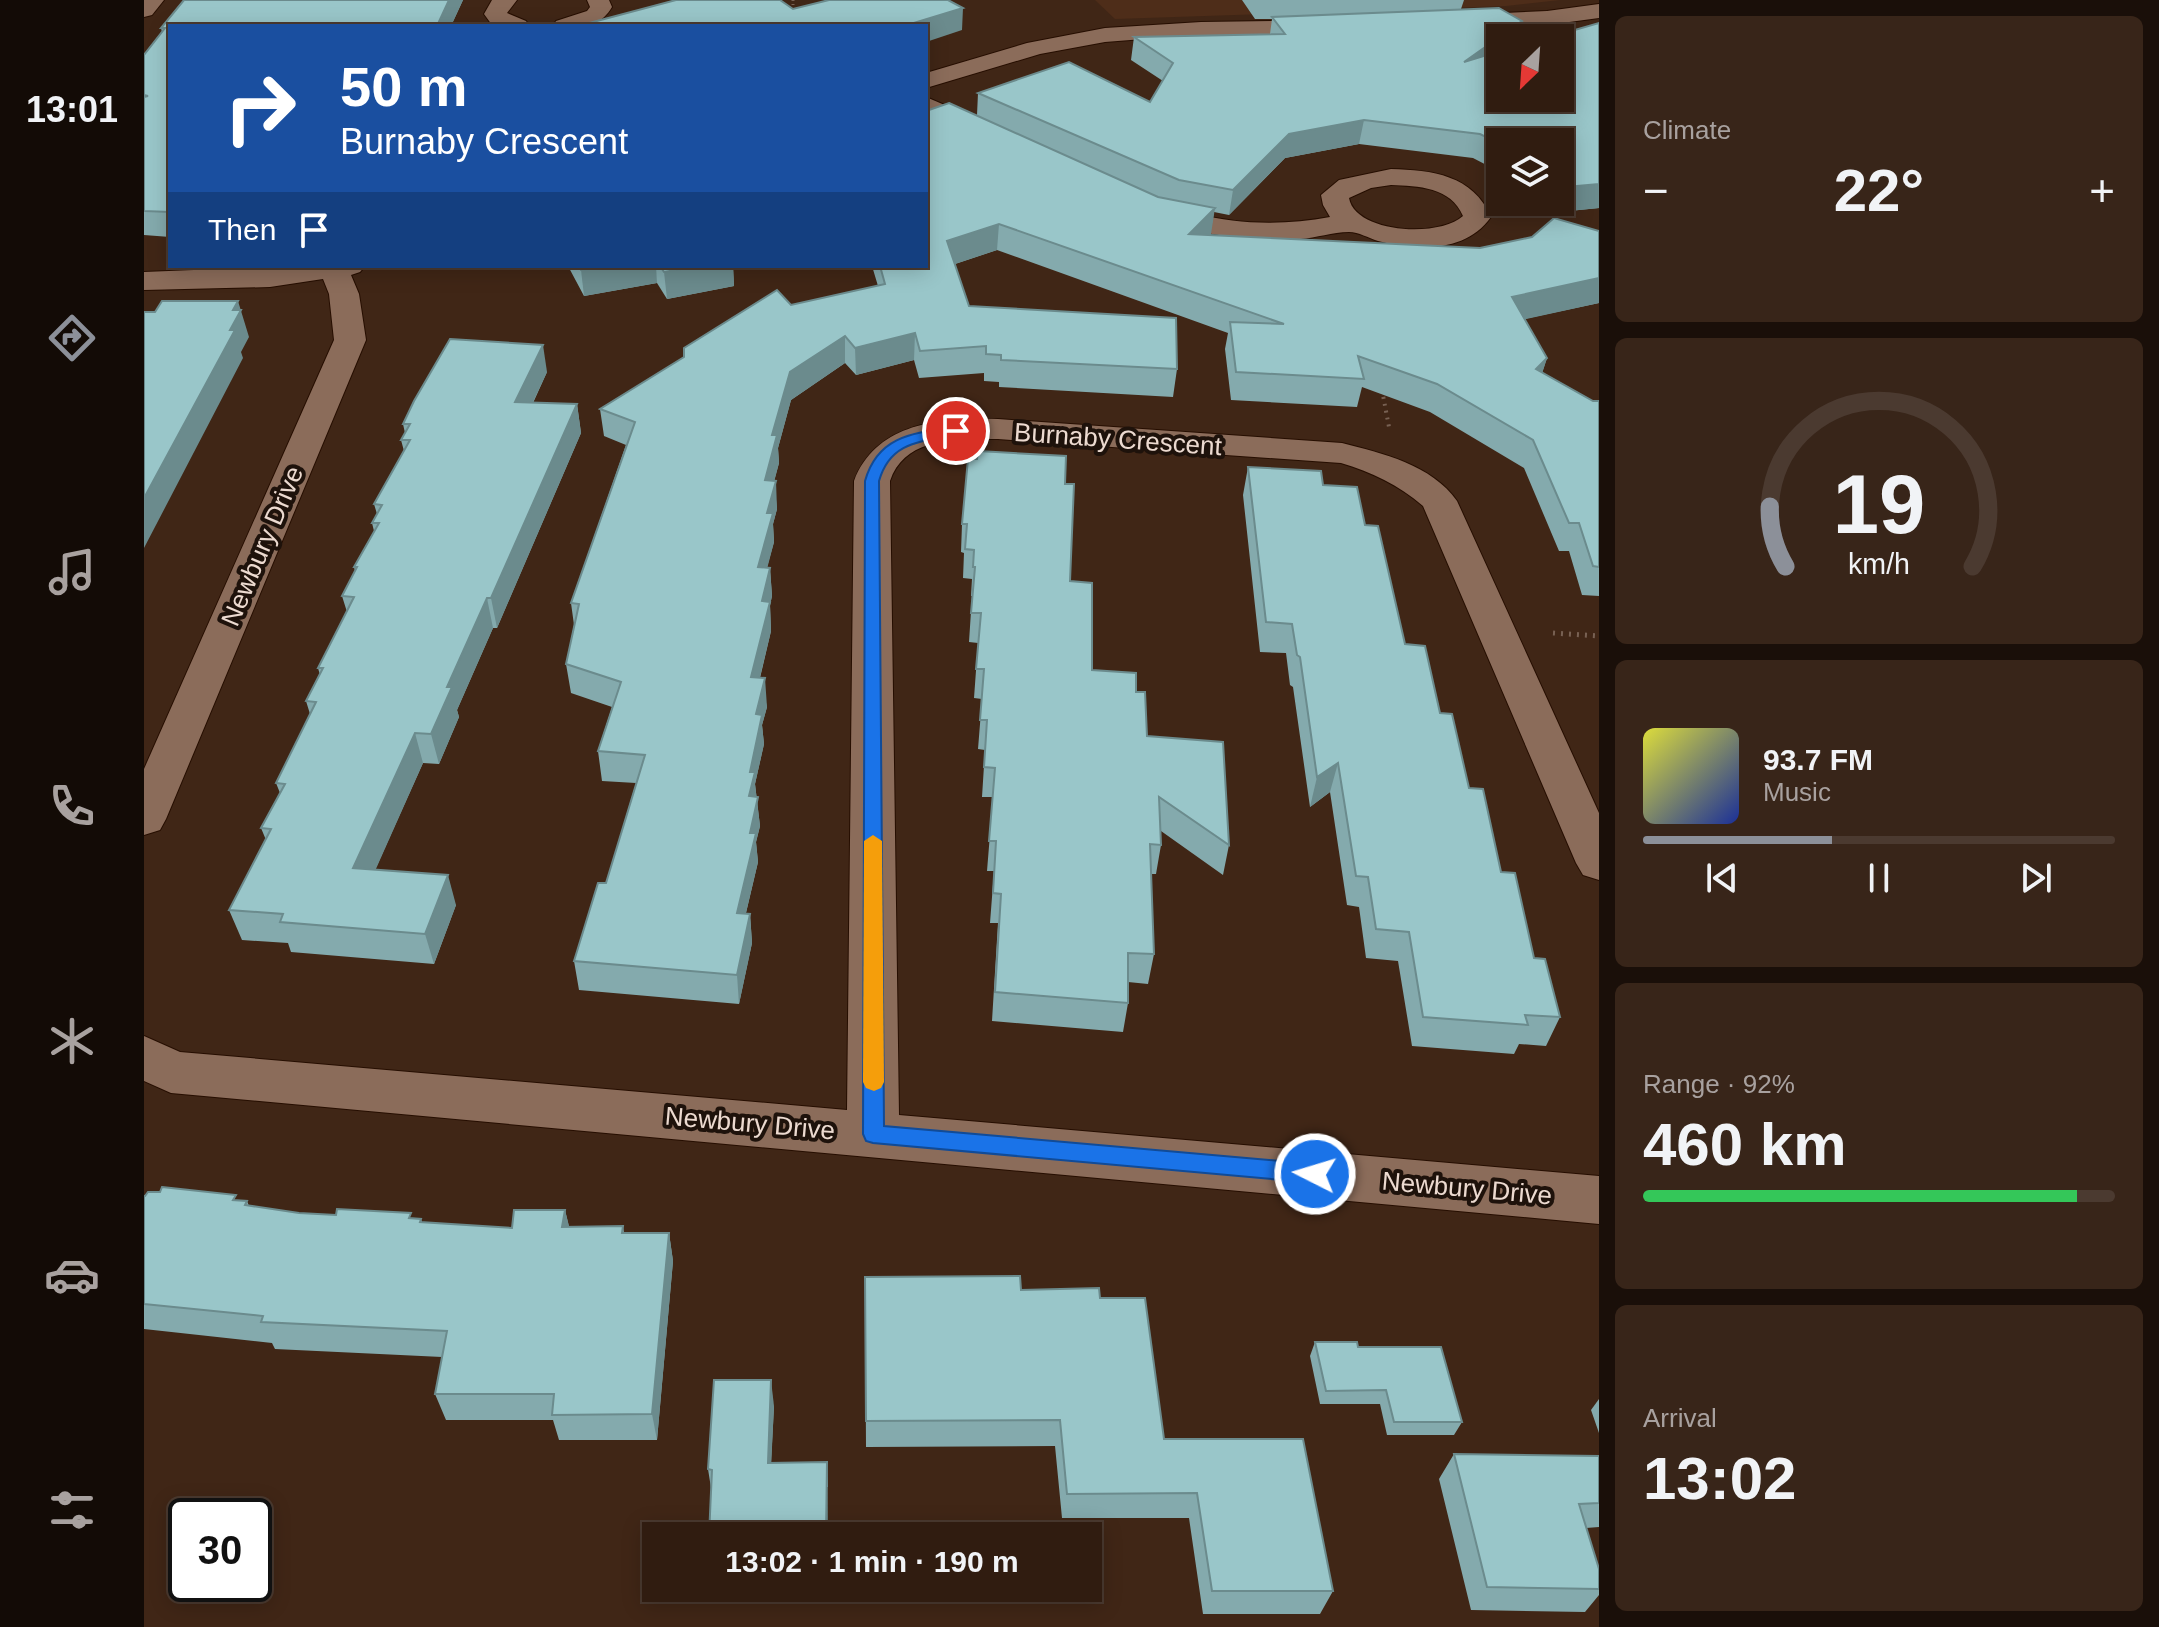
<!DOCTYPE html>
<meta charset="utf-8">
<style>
body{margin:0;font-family:Helvetica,sans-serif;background:#382519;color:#f1f3f6;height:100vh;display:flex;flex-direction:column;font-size:30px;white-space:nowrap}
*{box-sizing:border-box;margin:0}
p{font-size:26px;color:#a8a19f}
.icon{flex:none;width:44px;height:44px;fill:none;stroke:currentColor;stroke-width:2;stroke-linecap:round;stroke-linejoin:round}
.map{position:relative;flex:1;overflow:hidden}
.sheet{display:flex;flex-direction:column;gap:16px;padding:16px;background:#1a0f09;width:560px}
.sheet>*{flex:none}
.banner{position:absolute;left:24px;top:24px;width:760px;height:244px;border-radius:0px;box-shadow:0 4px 20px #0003,0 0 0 2px #4b3a30;background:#1a4fa0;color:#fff;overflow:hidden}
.needle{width:52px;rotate:205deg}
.fabs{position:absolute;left:1342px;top:24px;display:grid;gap:16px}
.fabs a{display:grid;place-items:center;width:88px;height:88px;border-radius:0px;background:#301c10;box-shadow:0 4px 20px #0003,0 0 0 2px #4b3a30;font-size:40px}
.speed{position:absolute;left:24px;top:1498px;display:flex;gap:16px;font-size:40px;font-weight:700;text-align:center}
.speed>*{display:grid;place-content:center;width:104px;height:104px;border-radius:50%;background:#301c10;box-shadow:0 4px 20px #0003,0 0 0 2px #4b3a30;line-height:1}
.speed .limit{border:4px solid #111;border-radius:12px;background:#fff;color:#111}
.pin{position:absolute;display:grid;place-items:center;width:68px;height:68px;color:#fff;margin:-34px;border:4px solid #fff;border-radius:50%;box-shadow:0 2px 8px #0007}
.me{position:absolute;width:88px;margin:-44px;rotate:275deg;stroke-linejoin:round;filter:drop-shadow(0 0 6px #0008)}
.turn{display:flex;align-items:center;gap:28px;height:168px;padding:0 40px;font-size:36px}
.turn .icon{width:104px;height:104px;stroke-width:2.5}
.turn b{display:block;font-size:56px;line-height:68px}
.then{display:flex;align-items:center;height:76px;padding:0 40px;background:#0003;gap:16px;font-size:30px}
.big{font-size:60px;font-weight:800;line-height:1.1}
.sheet .tile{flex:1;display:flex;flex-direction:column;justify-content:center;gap:12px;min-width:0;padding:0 28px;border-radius:12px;background:#382519}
.sheet .dial{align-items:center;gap:0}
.dial svg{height:208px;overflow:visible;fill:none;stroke:#4b3a30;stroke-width:7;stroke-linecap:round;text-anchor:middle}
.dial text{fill:#f1f3f6;stroke:none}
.song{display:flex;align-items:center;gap:24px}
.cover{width:96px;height:96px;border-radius:12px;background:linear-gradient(135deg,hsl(60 70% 55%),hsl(230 70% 35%))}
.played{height:8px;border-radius:4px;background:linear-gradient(90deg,#8c9099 40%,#4b3a30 40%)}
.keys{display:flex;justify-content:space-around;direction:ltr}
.heat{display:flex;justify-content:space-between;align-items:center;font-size:44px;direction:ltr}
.charge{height:12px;border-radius:6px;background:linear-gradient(90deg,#34c759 92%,#4b3a30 0)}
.trip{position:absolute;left:498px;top:1522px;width:460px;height:80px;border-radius:0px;background:#301c10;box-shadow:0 4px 20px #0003,0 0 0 2px #4b3a30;font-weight:800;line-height:80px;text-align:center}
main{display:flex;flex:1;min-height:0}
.tab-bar{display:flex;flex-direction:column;width:144px;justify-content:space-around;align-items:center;background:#130b06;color:#a8a19f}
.tab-bar .icon{width:56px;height:56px}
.tab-bar .current{color:#8c9099}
.tab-bar b{font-size:36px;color:#f1f3f6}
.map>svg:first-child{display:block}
</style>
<main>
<nav class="tab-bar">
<b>13:01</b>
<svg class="icon current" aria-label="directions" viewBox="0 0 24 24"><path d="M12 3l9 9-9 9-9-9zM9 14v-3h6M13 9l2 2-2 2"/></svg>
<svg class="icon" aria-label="music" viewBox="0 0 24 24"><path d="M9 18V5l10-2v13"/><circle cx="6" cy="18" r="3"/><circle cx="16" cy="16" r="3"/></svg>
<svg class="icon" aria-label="phone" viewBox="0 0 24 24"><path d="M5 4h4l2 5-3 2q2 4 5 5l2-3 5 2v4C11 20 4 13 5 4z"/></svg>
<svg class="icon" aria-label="climate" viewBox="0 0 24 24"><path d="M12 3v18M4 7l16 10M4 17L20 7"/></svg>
<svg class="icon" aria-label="car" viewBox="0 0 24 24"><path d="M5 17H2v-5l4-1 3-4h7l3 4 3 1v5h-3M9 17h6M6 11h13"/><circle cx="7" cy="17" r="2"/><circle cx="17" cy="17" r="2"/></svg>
<svg class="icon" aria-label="filters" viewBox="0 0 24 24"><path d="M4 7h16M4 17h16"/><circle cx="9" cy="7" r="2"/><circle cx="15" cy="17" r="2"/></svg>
</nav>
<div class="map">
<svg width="1455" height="1627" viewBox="0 0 1455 1627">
<rect width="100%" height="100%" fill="#402616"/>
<path fill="#4e2d19" d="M951 0H1416L1362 6 971 19Z"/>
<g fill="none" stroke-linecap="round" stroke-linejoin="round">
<defs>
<g id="minor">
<path d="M0 0H20L8 15 0 17Z"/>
<path d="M348 0H373L363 13 382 21 385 26 348 25 340 14Z"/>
<path d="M443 0H465L468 7C454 31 433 26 409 26L412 21 443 11 446 7Z"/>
<path d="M1455 4V18L1403 25 1314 29 1306 27 1303 22 1306 17 1314 15 1403 11Z"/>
<path d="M1186 20 1194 22 1197 27 1194 32 1025 37 961 42 896 54 782 88V73L883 43 961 28 1057 22Z"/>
<path d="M782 97 854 128 858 133 854 138H836L782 113Z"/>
<path d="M1247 169C1288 170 1329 175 1347 217 1322 253 1272 251 1234 241 1224 238 1215 232 1205 232 1188 232 1173 238 1156 239 1125 242 1014 234 996 208L1000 202 1010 200C1025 203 1038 210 1053 214 1096 225 1142 225 1186 217L1179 205 1177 195 1195 180ZM1247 185C1274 186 1307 187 1319 216 1295 238 1211 233 1205 198L1227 188Z"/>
<path d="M147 266H221L216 272 207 275 215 294 222 340 22 819 16 830 0 835V769L190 340 185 294 179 279 126 287 0 290V272Z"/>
<path d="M854 419 1198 443C1238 453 1288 465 1313 501L1455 813V880L1439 875 1432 863 1279 506C1255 485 1227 472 1197 463L854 439C814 439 761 436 746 481L755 1115 1455 1176V1224L27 1093 0 1081V1036L36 1052 703 1110 710 481C733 421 799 418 854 419Z"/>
</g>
</defs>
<use href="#minor" stroke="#260e01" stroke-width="2"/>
<path stroke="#786153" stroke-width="3" stroke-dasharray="1 3" stroke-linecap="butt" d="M649 0V26"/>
<path stroke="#786153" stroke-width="4" stroke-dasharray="2 5" stroke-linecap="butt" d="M1238 390 1245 427"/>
<path stroke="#786153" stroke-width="5" stroke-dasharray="2 6" stroke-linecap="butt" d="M1409 633 1455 636"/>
<use href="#minor" fill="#8b6c5a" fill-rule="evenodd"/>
</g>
<g fill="#84aaad">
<path d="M40 0H319L307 26H26V237L0 235V55L18 32 17 28Z"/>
<path d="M1098 0H1320L1317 9 1356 38V98L1455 23V208L1415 212 1403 202H1416V142H1356V172L1329 158 1215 144 1141 158 1085 215 1070 212 1066 235 1336 248 1455 231V303L1380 319 1403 358 1398 373 1449 401H1455V596L1438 595 1425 551H1415L1380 468 1286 412 1218 387 1213 407 1087 400 1081 349 1084 333 853 250 811 264 825 306 1033 369 1029 397 855 387V382L840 381V373L775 378 770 360 712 375 701 363 647 400 634 448 635 463 630 481 633 509 629 524 630 542 623 567 626 568 628 596 626 605 627 631 616 678 623 707 618 725 620 744 611 784 616 826 612 842 614 862 602 913 606 914 608 943 595 1004 435 990 430 961 462 883 492 783 458 781 454 751 468 707 427 693 422 664 430 625 427 603 482 445 460 436 456 409 647 305 734 286 728 266H782L833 115 834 93 1006 102 1019 81 987 60 990 37 1126 34 1128 19H1111Z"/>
<path d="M424 266H589L590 286 523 299 513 283 440 296Z"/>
<path d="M403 372 389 403 433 404 437 433 353 628H349L313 710 315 717 295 764 279 763 231 870 312 905 290 964 147 952 144 943 98 940 85 910 122 840 117 828 136 793 132 783 166 714 162 701 176 675 174 668 203 612 198 596 211 571 210 567 230 531 228 523 233 514 230 504 260 451 257 440 261 433 259 424Z"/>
<path d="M1104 467 1179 485 1221 525 1261 644 1296 713 1390 958 1416 1017 1402 1046 1375 1044 1370 1054 1268 1046 1254 961 1222 958 1215 907 1203 905 1186 792 1166 807 1149 687 1146 685 1142 653 1116 652 1099 495Z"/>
<path d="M921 484 926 581 948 670 992 692 1003 736 1085 845 1079 875 1017 831V845L1012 874H1007L1010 954 1004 984 984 982V1003L979 1032 848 1021 854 923H846L850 871H843L849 797H838L841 750 834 749 838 699 830 698 834 643 825 642 828 596H827L828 579 819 578 820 553 817 552 818 524Z"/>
<path d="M0 1196 103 1201 105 1206 155 1213 277 1219 278 1222 368 1228 421 1210 425 1227 479 1226 480 1233H525L529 1261 513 1440H415L409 1420H302L291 1394 298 1357 131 1349 128 1343 0 1329Z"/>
<path d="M721 1277 877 1290 956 1298 1020 1439 1189 1591 1176 1614H1059L1045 1518H918L911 1446 722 1447Z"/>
<path d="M1171 1342 1214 1347 1318 1422 1310 1435H1243L1236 1404H1176L1166 1356Z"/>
<path d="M1455 1399V1433L1447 1410Z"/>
<path d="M630 1406 627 1463 683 1462 684 1487 567 1488 564 1469Z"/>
<path d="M1310 1454 1455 1456V1527L1442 1528 1455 1569V1595L1441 1612 1327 1610 1295 1479Z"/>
</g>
<g fill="#6b8b8d">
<path d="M305 0H319L307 26H293Z"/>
<path d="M819 8 818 30 782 42V26H760Z"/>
<path d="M1378 21 1373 38H1356V54L1320 62Z"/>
<path d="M1220 120 1215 144 1141 158 1085 215 1089 190 1145 134Z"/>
<path d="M1455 184V208L1415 212 1422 187Z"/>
<path d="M1071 208 1067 234 1042 260 1045 234Z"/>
<path d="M855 224 853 250 802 267 803 241Z"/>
<path d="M459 266H512L513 283 440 296 437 270Z"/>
<path d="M555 266H589L590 286 523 299 520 272Z"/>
<path d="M1455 278V303L1360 324 1368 297Z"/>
<path d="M94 301 105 337 97 352 99 358 0 548V498L86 330 89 310Z"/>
<path d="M771 333 770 360 712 375 711 348Z"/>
<path d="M701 336V363L647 400 634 448 635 463 623 509 621 480 628 435 646 372Z"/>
<path d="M399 345 403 372 376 430 371 402Z"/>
<path d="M1403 358 1394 386 1392 369Z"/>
<path d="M433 404 437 433 353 628 347 598Z"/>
<path d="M632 481 633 509 629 524 630 542 616 596 614 567 623 513Z"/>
<path d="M626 568 628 596 626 605 627 631 609 706 607 677 618 601Z"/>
<path d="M343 598 349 628 313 710 315 717 295 764 287 734 303 687Z"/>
<path d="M621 678 623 707 618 725 620 744 611 784 616 826 612 842 614 862 595 942 593 913 606 833V772L612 714Z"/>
<path d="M271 733 279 763 219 898 209 868Z"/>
<path d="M1194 763 1186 792 1166 807 1173 777Z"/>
<path d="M304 875 312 905 290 964 281 934Z"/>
<path d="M606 914 608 943 595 1004 593 975Z"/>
<path d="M421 1210 428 1238 418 1227Z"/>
<path d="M525 1233 529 1261 513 1440 508 1414Z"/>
<path d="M627 1380 630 1406 626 1488 624 1463Z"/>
<path d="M683 1462 684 1536H682Z"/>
</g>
<g fill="#99c6c9" stroke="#6b8b8d" stroke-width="2">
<path d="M40 0H305L293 26H26V212L0 211V97L4 96 0 95V55L21 28H17Z"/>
<path d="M532 0H636L649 9 685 0H804L819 8 760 26H434Z"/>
<path d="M1355 8 1378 21 1320 62 1356 51V98H1416V38H1403L1455 23V184L1422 187 1416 182V142H1356V144L1336 134 1220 120 1145 134 1089 190 1035 180 834 93 925 62 1006 102 1029 63 990 37 1141 34 1128 17Z"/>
<path d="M805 103 1014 197 1071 208 1045 234 1336 248 1388 237 1410 218 1455 231V278L1368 297 1403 358 1392 369 1449 401H1455V567L1449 566 1435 523H1425L1389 440 1293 384 1214 356 1220 379 1092 372 1086 322 1140 324 855 224 803 241 825 306 1032 318 1033 369 857 360V355L842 354V346L776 351 771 333 711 348 701 336 646 372 628 435H633L621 480 632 481 623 513H629L614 567 626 568 618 601 626 602 607 677 621 678 612 714 618 715 606 772H611L605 796 614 797 606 833H612L593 913 606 914 593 975 430 961 454 883H462L501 755 454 751 477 682 422 664 435 604 427 603 491 422 456 409 540 357V348L633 290 647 305 741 284 736 266H782V111Z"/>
<path d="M435 266H459L437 270Z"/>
<path d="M516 266H555L520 272Z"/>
<path d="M18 301H94L89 310H97L86 330H91L0 498V312H11Z"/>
<path d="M306 339 399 345 371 402 433 404 347 598H343L303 687H308L287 734 271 733 209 868 304 875 281 934 136 922 139 914 85 910 127 829 117 828 141 784 132 783 172 702 162 701 179 668H174L210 597 198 596 213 567H210L235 523H228L238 505 230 504 266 440H257L266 424H259L270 401Z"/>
<path d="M834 451 922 456 921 484H930L926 581 948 583V670L992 673V692H1001L1003 736 1079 742 1085 845 1015 797 1017 845 1006 844 1010 954 984 953V1003L851 992 857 894 849 893 852 841H845L851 768 840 767 843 720H836L840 669H832L837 613H827L831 567H829L830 550 821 549 823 524H818L824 459H833Z"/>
<path d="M1104 467 1177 471 1179 485 1213 487 1221 525 1234 526 1261 644 1281 646 1296 713 1308 714 1325 788 1339 789 1357 872 1371 873 1390 958 1401 959 1416 1017 1381 1015 1384 1025 1279 1017 1265 932 1232 929 1224 877 1212 876 1194 763 1173 777 1156 657 1153 655 1148 624 1122 622Z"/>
<path d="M18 1187 92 1195 89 1200 103 1201 101 1205 155 1213 192 1215 193 1209 267 1213 265 1218 277 1219 276 1222 368 1228 370 1210H421L418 1227 479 1226 478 1233H525L508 1414 408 1415 410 1394H291L303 1331 117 1322 119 1316 0 1304V1196H1L4 1192H16Z"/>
<path d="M876 1276 877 1290 955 1288 956 1298H1001L1020 1439H1159L1189 1591H1068L1053 1493 923 1494 916 1420 722 1421 721 1277Z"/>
<path d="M1171 1342H1213L1214 1347H1297L1318 1422H1250L1242 1390 1182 1391Z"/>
<path d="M570 1380H627L624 1463 683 1462 682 1536H565L568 1470 564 1469Z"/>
<path d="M1310 1454 1455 1456V1503L1435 1504 1455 1569V1589L1343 1587Z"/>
</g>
<path fill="#1a73e8" stroke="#114b97" stroke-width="2" d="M812 427 819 431 817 434C780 442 747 439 735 481L740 1126 1171 1164 1179 1167 1182 1174 1179 1181 1171 1183 729 1143 722 1141 719 1134 721 481C734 435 770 433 812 427Z"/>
<path fill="#f59e0b" d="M729 835 738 841 740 1082 737 1088 730 1091 722 1088 719 1082 720 841Z"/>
<g text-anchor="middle" stroke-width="8" stroke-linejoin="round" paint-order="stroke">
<g font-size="26" fill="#ecdad0" stroke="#1e120b">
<text transform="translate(974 439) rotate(4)" y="9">Burnaby Crescent</text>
<text transform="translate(118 546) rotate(-67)" y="9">Newbury Drive</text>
<text transform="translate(606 1123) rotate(5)" y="9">Newbury Drive</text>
<text transform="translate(1323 1188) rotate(5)" y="9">Newbury Drive</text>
</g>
</g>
</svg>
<div class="fabs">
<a><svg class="needle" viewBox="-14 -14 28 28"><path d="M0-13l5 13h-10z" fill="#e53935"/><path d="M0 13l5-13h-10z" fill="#a8a19f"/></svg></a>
<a><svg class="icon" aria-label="layers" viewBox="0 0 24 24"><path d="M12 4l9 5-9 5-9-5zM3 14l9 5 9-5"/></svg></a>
</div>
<div class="speed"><div class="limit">30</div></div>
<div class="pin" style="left:812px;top:431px;background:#d93025"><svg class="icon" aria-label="arrive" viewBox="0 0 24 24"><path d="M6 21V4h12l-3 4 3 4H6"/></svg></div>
<svg class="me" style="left:1171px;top:1174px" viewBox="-20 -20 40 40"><circle r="17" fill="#1a73e8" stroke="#fff" stroke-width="3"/><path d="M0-11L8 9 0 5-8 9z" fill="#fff"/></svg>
<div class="trip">13:02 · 1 min · 190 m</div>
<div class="banner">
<div class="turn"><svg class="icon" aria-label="right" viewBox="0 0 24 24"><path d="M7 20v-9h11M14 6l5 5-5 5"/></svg><div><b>50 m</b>Burnaby Crescent</div></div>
<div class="then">Then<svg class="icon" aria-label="arrive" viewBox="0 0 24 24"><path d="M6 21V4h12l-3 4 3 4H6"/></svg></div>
</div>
</div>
<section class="sheet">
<div class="tile"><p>Climate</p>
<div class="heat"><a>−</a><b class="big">22°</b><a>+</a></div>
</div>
<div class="tile dial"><svg viewBox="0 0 100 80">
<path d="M14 69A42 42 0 1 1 86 69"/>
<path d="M14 69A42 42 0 0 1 8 46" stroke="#8c9099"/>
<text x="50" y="56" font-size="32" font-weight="700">19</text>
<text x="50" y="72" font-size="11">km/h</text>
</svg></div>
<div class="tile">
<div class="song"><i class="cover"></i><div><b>93.7 FM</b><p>Music</p></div></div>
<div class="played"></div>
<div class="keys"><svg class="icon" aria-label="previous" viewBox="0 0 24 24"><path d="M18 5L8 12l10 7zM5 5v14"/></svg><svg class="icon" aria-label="pause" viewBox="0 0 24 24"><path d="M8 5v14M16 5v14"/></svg><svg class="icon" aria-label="next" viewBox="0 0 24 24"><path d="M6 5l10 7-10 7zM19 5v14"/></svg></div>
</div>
<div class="tile"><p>Range · 92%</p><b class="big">460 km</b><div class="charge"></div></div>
<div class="tile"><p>Arrival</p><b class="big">13:02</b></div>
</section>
</main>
